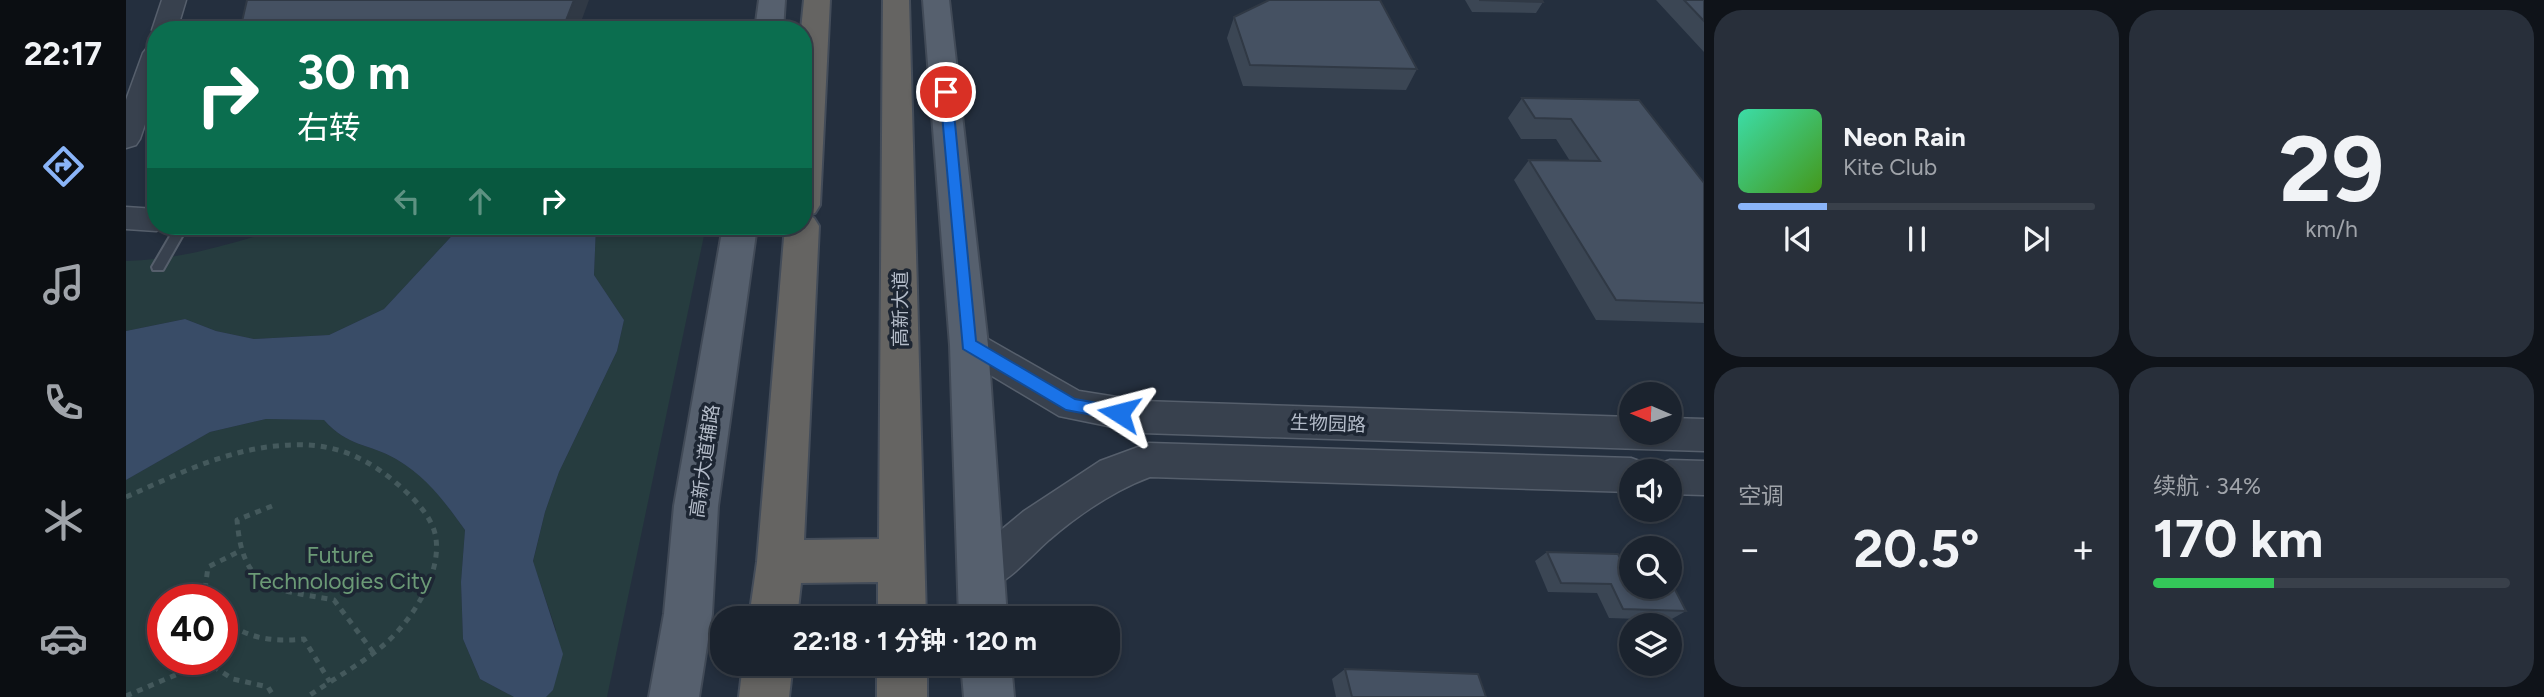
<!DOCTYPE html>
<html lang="zh">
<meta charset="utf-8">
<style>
body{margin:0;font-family:Figtree,"Noto Sans SC",sans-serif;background:#282f3a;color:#f1f3f6;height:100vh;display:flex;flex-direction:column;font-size:26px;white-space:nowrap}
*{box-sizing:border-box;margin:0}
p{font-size:23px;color:#a0a4aa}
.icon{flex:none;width:38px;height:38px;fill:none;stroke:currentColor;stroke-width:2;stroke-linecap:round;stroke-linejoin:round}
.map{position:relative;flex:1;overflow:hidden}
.side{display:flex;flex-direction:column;gap:10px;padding:10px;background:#0f1319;width:840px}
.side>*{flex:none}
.hud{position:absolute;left:21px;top:21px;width:665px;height:214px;border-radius:28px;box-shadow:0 4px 10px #0003,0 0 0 2px #39404a;background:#0b6e4f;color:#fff;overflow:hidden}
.needle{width:46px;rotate:272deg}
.fabs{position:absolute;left:1493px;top:382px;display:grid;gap:14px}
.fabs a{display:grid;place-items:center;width:63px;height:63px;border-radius:50%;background:#1b232e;box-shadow:0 4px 10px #0003,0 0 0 2px #39404a;font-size:35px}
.speed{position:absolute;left:21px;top:584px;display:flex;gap:14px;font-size:35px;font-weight:700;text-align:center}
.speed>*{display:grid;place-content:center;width:91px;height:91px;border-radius:50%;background:#1b232e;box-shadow:0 4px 10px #0003,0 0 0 2px #39404a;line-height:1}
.speed .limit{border:10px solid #d22;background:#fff;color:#111}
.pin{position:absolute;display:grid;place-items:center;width:60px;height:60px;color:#fff;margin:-30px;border:4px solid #fff;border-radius:50%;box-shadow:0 2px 7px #0007}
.me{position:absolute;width:77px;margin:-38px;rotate:279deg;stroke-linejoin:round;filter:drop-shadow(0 0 5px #0008)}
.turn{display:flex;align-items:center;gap:24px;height:147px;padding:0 35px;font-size:32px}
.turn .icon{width:91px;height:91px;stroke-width:2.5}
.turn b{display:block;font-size:49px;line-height:60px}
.lanes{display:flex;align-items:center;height:66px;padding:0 35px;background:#0003;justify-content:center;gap:35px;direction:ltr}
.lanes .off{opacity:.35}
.big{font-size:52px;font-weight:700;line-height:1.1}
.side .card{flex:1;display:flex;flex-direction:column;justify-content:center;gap:10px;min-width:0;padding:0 24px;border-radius:28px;background:#282f3a}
.side .dial{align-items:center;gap:0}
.dial b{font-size:91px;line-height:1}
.song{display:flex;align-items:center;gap:21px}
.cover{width:84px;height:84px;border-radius:10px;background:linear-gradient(135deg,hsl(160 70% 55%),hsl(100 70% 35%))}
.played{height:7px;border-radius:4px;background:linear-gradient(90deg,#8ab4f8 25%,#39404a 25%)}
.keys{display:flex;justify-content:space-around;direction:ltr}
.heat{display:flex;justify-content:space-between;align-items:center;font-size:38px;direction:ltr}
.charge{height:10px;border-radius:5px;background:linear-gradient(90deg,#34c759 34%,#39404a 0)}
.side .tiles{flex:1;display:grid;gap:10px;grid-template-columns:repeat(2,1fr)}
.trip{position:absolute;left:584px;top:606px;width:410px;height:70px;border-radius:28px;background:#1b232e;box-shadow:0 4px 10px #0003,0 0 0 2px #39404a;font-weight:700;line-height:70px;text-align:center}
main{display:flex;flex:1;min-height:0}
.dock{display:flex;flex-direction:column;width:126px;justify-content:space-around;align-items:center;background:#0b0e12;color:#a0a4aa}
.dock .icon{width:49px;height:49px}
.dock .active{color:#8ab4f8}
.dock b{font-size:32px;color:#f1f3f6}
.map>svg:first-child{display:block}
</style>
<main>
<nav class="dock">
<b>22:17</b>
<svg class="icon active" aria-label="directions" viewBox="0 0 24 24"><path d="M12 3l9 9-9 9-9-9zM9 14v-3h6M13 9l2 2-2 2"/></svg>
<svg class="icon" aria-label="music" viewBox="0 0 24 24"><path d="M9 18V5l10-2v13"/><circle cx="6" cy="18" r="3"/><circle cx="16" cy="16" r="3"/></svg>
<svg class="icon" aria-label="phone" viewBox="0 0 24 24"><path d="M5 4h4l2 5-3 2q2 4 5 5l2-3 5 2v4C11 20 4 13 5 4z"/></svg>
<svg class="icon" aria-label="climate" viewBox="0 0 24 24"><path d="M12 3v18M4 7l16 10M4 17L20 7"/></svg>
<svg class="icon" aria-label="car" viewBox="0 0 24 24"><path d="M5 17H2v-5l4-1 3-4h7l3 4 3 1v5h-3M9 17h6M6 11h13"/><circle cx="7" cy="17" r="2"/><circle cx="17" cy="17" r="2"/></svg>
</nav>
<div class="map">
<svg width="1578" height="697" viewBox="0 0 1578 697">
<rect width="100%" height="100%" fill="#242f3e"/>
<g fill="#263c3f" fill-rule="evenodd">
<path d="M164 226H335L258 309 203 335 128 339 90 331 59 319 0 331V261C56 260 110 242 164 226Z"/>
<path d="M470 226H580L481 697H420L427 690 430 630 407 562 419 512 433 472 491 351 498 320 468 275Z"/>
<path d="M140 419 198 420C222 447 242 443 270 459 303 478 317 500 339 530L335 582 337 639 354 679 388 697H0V480L84 432ZM37 600H96V660H37Z"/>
</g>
<path fill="#394c67" d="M335 226H470L468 275 498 320 491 351 433 472 419 512 407 561 437 654 427 690 420 697H388L354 679 337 639 335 582 339 530C318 501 302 478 270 459 242 443 222 447 198 420L140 419 84 432 0 480V331L59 319 90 331 128 339 203 335 258 309Z"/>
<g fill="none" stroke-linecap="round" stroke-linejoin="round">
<defs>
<path id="service" d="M50 226H62L37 270H27L26 267Z"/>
<g id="tertiary">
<path d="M36 0H60L51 30H30V35L26 30Z"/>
<path d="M30 45V92L14 139 10 145 0 148V100L17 53 21 48Z"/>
<path d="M0 207 30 209V226H42L30 231 0 229Z"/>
<path d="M843 331 855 335 953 391 1016 401 1505 417V432H1544V418L1578 419V451L1016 433 933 416 831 355 826 345 831 335Z"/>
<path d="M1023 443 1505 458 1519 463 1523 471H1505V492L1024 477C989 490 952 515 923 540 902 559 882 583 855 593L840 587 834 573 840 559 898 511 974 461Z"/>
<path d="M1544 460 1578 461V495L1544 494V471H1527L1530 465Z"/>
</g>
<g id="primary">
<path d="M633 0H659L657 30H629Z"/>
<path d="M797 0H823L862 345 881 618H833L824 345Z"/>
<path d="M597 226H631L592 506 586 614 573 697H523L538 614 548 506Z"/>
<path d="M835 663H885L888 697H838Z"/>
</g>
<g id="trunk">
<path d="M678 0H704L694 205 689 213 681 215 688 218 693 226 678 540 753 539 757 0H783L800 618H752V582L675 583 671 618H623L631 562 659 226H677L675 30Z"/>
<path d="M617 663H667L663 697H613Z"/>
<rect x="751" y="663" width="50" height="34"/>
</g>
</defs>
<use href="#service" stroke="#565f6c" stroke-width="4"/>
<use href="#tertiary" stroke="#565f6c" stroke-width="3"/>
<use href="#primary" stroke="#414a57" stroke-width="4"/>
<use href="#trunk" stroke="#434c59" stroke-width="4"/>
<g stroke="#44595c" stroke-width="5" stroke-dasharray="6 6" stroke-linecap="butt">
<path d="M0 497C48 476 97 451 150 446 198 441 231 451 268 481 284 495 301 510 308 530 320 568 287 619 260 643 236 664 207 679 181 697"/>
<path d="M146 506 111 520C117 591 147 589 208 600L247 652"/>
<path d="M53 600 79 589"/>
<path d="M84 600 79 589 82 567 114 551"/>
<path d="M96 619C123 639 145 642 178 639L204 682"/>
<path d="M77 660 107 679 142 687 148 697"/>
<path d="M0 696 80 662"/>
</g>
<use href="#service" fill="#38414e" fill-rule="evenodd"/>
<use href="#tertiary" fill="#38414e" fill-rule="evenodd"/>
<use href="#primary" fill="#56606e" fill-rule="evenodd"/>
<use href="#trunk" fill="#656462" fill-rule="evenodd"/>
</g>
<g fill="#3b4654">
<path d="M1339 0H1416L1417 2 1410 13 1346 12Z"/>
<path d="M1530 0H1578V52Z"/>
<path d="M1108 17 1291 69 1280 90 1117 86 1101 38Z"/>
<path d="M1396 98 1513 100 1578 183V323L1470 320 1388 180 1403 160 1444 161 1430 139H1395L1382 118Z"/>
<path d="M1421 552 1504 579 1560 611 1544 620 1483 618 1471 593 1422 592 1409 561Z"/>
<path d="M1219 669 1360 697H1210L1206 679Z"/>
</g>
<path fill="#303945" d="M448 0H463L452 30H430Z"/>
<g fill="#455162" stroke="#303945" stroke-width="2">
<path d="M121 0H448L437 28 430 30H114Z"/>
<path d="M1143 0H1254L1291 69 1124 65 1108 17Z"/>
<path d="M1353 0H1416L1417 2Z"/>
<path d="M1558 0H1578V21Z"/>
<path d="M1396 98 1513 100 1578 183V303L1490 300 1403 160 1474 161 1445 119 1409 118Z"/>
<path d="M1421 552 1492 554 1505 579V586H1544V580L1560 611 1497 609 1485 584 1435 583Z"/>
<path d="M1219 669 1352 674 1360 697H1226Z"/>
</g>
<path fill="#1a73e8" stroke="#114b97" stroke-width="2" d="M820 88 826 92 850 341 949 399 999 408 1001 413 999 418 993 420 940 410 837 349 814 92Z"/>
<g text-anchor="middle" stroke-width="7" stroke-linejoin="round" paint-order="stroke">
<g font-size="19" fill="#b4bcc9" stroke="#1d2633">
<text transform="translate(774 309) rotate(-90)" y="7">高新大道</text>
<text transform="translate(1202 423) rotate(2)" y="7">生物园路</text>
<text transform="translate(578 461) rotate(-82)" y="7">高新大道辅路</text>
</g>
<g font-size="23" fill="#6b9a76" stroke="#1d2633">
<text x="214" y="563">Future<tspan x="214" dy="26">Technologies City</tspan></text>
</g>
</g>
</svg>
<div class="fabs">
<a><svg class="needle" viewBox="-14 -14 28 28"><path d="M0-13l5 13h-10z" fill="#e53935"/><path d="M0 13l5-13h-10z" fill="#a0a4aa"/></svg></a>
<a><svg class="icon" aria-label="sound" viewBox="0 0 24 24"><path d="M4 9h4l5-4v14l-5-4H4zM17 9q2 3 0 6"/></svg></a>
<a><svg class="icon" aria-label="search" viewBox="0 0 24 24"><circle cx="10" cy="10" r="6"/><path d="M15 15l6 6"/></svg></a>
<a><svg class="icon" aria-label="layers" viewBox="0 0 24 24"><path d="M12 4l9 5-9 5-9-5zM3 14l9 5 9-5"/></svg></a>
</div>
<div class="speed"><div class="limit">40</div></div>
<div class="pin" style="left:820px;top:92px;background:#d93025"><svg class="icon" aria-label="arrive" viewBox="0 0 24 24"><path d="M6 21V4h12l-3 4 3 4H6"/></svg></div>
<svg class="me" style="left:993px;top:413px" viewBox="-20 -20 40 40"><path d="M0-17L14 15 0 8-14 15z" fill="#1a73e8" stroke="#fff" stroke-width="4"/></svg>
<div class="trip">22:18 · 1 分钟 · 120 m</div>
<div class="hud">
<div class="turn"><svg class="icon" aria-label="right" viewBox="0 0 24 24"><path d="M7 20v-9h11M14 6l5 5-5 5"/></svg><div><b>30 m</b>右转</div></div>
<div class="lanes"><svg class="icon off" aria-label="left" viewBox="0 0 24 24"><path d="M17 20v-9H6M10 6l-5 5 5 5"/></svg><svg class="icon off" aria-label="ahead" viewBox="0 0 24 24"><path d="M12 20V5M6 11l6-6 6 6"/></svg><svg class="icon" aria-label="right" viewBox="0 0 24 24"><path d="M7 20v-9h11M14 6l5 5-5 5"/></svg></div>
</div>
</div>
<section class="side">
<div class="tiles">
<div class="card">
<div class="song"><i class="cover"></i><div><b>Neon Rain</b><p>Kite Club</p></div></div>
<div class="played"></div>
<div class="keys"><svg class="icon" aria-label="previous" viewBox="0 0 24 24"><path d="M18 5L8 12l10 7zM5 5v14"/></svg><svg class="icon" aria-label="pause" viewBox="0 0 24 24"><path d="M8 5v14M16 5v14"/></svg><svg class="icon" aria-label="next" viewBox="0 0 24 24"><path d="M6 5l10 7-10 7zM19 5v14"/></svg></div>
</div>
<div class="card dial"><b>29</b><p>km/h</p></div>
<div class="card"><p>空调</p>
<div class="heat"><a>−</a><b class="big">20.5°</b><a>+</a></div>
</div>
<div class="card"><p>续航 · 34%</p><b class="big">170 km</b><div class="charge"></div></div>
</div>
</section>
</main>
